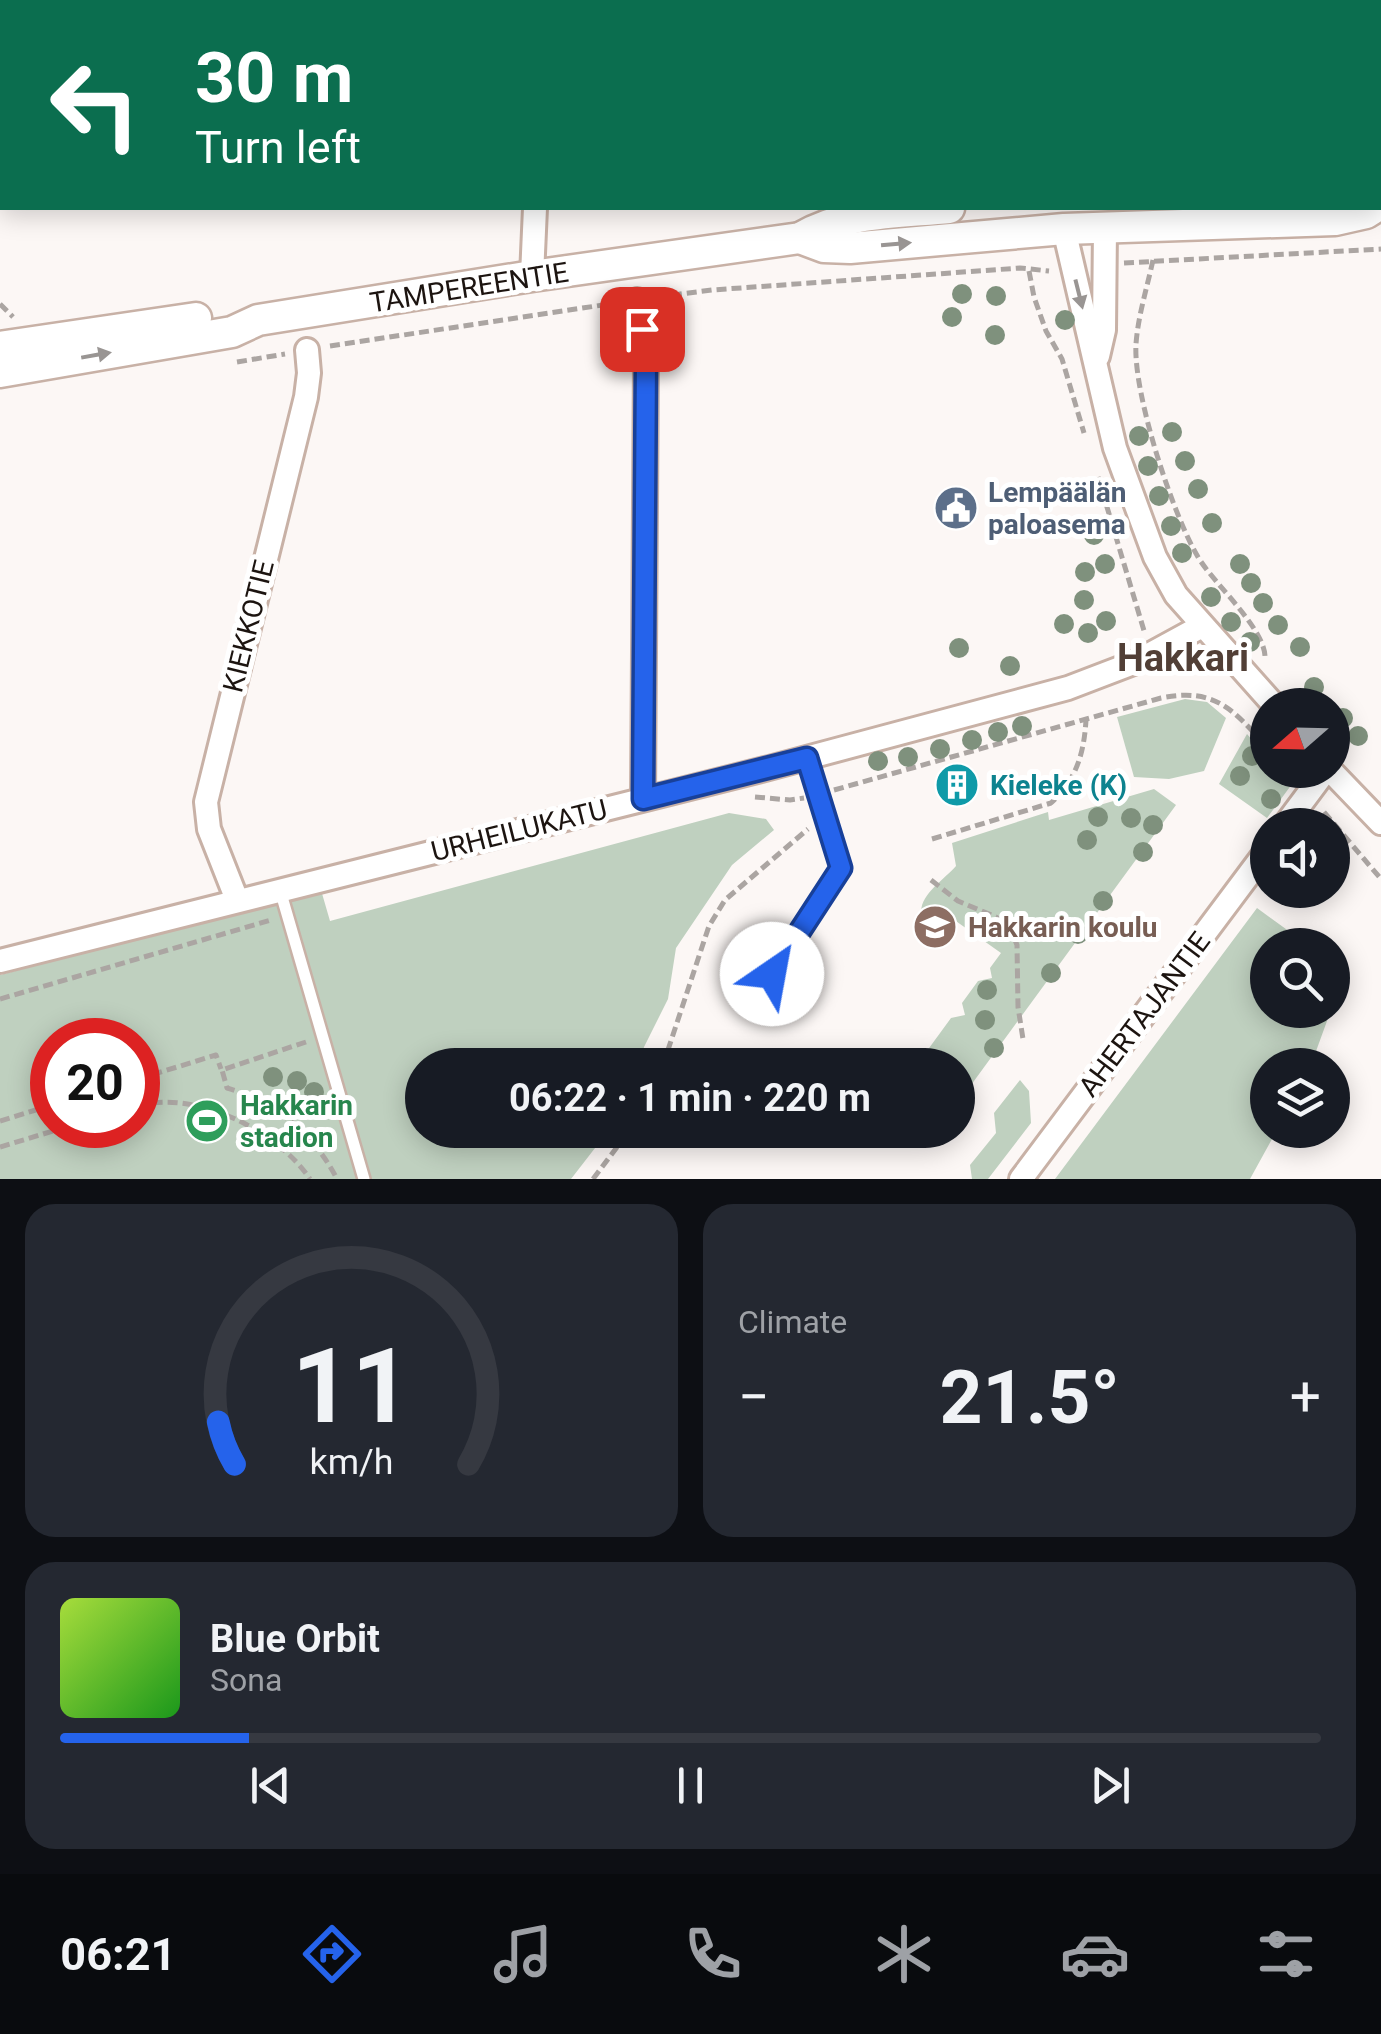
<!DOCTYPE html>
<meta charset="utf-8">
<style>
body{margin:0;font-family:Roboto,sans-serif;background:#242831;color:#f1f3f6;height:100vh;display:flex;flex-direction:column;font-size:38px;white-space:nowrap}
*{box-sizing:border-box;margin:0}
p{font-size:32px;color:#9ea1a6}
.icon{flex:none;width:55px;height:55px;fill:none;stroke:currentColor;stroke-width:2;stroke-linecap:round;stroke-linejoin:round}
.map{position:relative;height:1179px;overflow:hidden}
.sheet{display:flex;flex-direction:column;gap:25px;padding:25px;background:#0d0f14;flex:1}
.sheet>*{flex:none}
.banner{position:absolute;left:0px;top:0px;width:1382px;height:210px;box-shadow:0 5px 25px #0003;background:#0b6e4f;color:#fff;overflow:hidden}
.needle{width:65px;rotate:250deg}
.buttons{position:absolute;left:1250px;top:688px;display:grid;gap:20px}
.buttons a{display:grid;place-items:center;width:100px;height:100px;border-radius:50%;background:#171b24;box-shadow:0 5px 25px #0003;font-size:50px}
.speed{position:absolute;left:30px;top:1018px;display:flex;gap:20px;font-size:50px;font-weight:700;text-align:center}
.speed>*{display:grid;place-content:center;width:130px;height:130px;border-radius:50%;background:#171b24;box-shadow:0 5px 25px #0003;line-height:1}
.speed .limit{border:15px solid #d22;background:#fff;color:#111}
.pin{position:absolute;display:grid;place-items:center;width:85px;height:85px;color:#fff;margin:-42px;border-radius:20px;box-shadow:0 5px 15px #0006}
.me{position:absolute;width:110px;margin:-55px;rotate:33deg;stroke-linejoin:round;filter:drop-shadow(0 0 8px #0008)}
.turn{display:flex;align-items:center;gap:35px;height:210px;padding:0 30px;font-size:45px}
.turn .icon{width:130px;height:130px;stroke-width:2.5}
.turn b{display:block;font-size:70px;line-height:85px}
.big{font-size:75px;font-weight:700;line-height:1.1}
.sheet .card{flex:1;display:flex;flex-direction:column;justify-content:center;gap:15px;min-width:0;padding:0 35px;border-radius:30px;background:#242831}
.sheet .dial{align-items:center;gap:0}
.dial svg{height:260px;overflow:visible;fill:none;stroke:#363941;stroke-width:7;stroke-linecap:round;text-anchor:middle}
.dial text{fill:#f1f3f6;stroke:none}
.song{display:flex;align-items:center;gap:30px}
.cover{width:120px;height:120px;border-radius:15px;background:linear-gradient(135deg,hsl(80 70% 55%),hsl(120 70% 35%))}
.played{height:10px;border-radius:5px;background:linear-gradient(90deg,#2563eb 15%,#363941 15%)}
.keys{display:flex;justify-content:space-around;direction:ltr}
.heat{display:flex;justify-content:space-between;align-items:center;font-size:55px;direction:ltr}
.sheet .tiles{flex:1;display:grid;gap:25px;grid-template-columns:1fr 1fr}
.card:last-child{grid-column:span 2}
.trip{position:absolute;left:405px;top:1048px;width:570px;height:100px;border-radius:50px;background:#171b24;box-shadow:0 5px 25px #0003;font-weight:700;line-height:100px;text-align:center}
.menu{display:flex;height:160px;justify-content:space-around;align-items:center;background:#090b0e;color:#9ea1a6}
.menu .icon{width:70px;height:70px}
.menu .active{color:#2563eb}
.menu b{font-size:45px;color:#f1f3f6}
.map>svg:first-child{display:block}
</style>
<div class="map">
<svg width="1381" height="1179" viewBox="0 0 1381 1179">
<rect width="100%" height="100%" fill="#fcf7f5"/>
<g fill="#bfd0bf" fill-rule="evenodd">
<path d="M1185 699 1207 702 1226 718 1204 771 1169 779 1134 777 1117 717Z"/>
<path d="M1247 734 1267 757 1268 770H1279L1292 784 1267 818 1219 784Z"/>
<path d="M1154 789 1176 805 963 1096H958V1065H927L924 1055 951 1018 965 1015 962 1003 978 981 992 978 990 968 1001 953 936 907 927 919H923C914 898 943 881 956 866L952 843 1048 812 1049 820Z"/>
<path d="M729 813 766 819 774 830 732 865 676 948 668 999 644 1047 640 1065H422V1130H609L571 1179H0V975L321 890 330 921ZM52 1040H138V1125H52Z"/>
<path d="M1257 908 1308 945H1268V1010H1331L1311 1065H1268V1130H1277L1250 1179H1055Z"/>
<path d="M1020 1080 1029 1091 1031 1123 988 1179H972L970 1165 996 1133 994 1113Z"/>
</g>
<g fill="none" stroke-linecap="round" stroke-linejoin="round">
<defs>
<g id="service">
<path d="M280 890 364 1179"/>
<path d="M771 974 841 869 807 758"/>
</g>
<g id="minor">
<path d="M1049 0 1051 2"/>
<path d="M19 2 20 0"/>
<path d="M555 2V0"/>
<path d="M1085 2 1089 0"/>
<path d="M0 125 2 107"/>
<path d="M1064 229 1115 448 1155 557 1176 595 1274 705"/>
<path d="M532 276 535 208"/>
<path d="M637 300 646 358 643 799"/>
<path d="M1098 356 1104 330 1105 228"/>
<path d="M1330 770 1381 823"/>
<path d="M1285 825 1326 770"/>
<path d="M237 900 209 829 206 802 306 397 309 373 307 350"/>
<path d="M0 961 769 768 1068 688 1136 662 1202 626"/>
<path d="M1021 1179 1268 849"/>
</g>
<g id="secondary">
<path d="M800 238 824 247 850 248 1064 229 1335 220 1366 213 1374 208"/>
<path d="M0 347 196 318"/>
<path d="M0 372 232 332 258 320 532 276 800 238C847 211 896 213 949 208"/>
</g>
</defs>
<use href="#service" stroke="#c8b1a6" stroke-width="16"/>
<use href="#minor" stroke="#c8b1a6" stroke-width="28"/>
<use href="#secondary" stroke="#c8b1a6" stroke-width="35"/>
<g stroke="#aba5a2" stroke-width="5" stroke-dasharray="10 5" stroke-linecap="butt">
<path d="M1153 260C1147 288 1138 316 1136 344 1133 393 1172 513 1198 557 1213 583 1266 629 1265 658"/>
<path d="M1124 263 1381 249"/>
<path d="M1029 271 1034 297 1046 331 1062 359 1084 433"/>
<path d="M657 297 712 290 1020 268 1049 271"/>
<path d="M0 304 13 317"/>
<path d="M330 346 616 303"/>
<path d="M237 362 285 354"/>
<path d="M1098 477 1145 634"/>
<path d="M834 790 1161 698C1216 687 1233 710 1268 748"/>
<path d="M755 797 790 800 804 798"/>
<path d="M1324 812 1381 879"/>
<path d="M932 839 1051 803C1076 780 1084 754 1086 720"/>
<path d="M931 880 958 901 996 917 1010 928 1017 945 1018 1007 1023 1039"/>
<path d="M0 999 271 920"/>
<path d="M306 1042 222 1070 227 1088C275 1102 314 1134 337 1179"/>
<path d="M663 1065 709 926 725 900 808 829"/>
<path d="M138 1079 216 1055 221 1069"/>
<path d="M138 1106C195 1089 278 1131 310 1179"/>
<path d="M0 1121 52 1105"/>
<path d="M0 1147 73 1125"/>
<path d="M593 1179 630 1130"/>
</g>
<use href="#service" stroke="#fff" stroke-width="11"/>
<use href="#minor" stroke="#fff" stroke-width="22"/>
<use href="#secondary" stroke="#fff" stroke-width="30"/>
</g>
<g fill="#7f917d">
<circle cx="962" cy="294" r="10"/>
<circle cx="996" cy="296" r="10"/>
<circle cx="952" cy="317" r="10"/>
<circle cx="1065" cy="320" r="10"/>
<circle cx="995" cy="335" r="10"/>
<circle cx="1172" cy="432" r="10"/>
<circle cx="1139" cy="436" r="10"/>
<circle cx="1185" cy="461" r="10"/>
<circle cx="1148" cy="466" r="10"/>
<circle cx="1198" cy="489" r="10"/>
<circle cx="1159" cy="496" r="10"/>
<circle cx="1212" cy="523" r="10"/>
<circle cx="1171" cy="526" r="10"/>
<circle cx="1094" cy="535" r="10"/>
<circle cx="1182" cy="553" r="10"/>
<circle cx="1105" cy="564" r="10"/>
<circle cx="1240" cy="564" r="10"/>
<circle cx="1085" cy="572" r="10"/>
<circle cx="1251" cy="583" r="10"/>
<circle cx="1211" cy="597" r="10"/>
<circle cx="1084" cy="600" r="10"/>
<circle cx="1263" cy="603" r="10"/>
<circle cx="1106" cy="621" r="10"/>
<circle cx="1231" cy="622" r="10"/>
<circle cx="1064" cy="624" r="10"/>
<circle cx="1278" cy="625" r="10"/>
<circle cx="1088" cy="633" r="10"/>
<circle cx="1250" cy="642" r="10"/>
<circle cx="1300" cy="647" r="10"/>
<circle cx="959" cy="648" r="10"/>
<circle cx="1010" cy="666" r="10"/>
<circle cx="1314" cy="687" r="10"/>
<circle cx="1343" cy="718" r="10"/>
<circle cx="1022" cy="726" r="10"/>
<circle cx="998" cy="732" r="10"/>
<circle cx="1358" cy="736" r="10"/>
<circle cx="972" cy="740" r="10"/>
<circle cx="940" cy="749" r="10"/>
<circle cx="1252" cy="756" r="10"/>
<circle cx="908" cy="757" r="10"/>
<circle cx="878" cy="761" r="10"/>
<circle cx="1240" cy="776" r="10"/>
<circle cx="1271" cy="799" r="10"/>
<circle cx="1098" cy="817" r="10"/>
<circle cx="1131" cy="818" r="10"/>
<circle cx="1153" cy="825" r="10"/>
<circle cx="1087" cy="840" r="10"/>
<circle cx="1143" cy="852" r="10"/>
<circle cx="1103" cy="901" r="10"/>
<circle cx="1078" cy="934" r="10"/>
<circle cx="1051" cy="973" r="10"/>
<circle cx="987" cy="990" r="10"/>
<circle cx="985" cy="1020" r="10"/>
<circle cx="994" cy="1048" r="10"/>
<circle cx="273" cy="1077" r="10"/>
<circle cx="297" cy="1081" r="10"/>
<circle cx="314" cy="1092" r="10"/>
</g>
<defs><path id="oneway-solid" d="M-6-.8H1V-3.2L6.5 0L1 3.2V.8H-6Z" transform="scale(2.5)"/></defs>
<g fill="#999593">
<use href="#oneway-solid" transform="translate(896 244) rotate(-5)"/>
<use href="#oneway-solid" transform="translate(1079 294) rotate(76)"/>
<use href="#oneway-solid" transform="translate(96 355) rotate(-10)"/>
</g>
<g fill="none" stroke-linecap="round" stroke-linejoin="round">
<defs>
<path id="route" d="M642 329 646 358 643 799 807 758 841 868 772 974"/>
</defs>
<use href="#route" stroke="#184099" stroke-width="25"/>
<use href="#route" stroke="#2563eb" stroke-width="18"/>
</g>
<defs>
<symbol id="civic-disc" viewBox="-11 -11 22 22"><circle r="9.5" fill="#5c6f8a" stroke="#fff"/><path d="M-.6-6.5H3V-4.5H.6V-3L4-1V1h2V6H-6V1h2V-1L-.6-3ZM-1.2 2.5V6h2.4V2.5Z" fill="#fff"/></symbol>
<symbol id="building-disc" viewBox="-11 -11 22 22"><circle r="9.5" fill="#0f9aa8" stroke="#fff"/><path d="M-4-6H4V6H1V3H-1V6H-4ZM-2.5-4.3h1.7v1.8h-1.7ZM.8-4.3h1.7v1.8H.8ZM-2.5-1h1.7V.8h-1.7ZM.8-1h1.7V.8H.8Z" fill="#fff"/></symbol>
<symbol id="school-disc" viewBox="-11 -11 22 22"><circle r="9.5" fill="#8d6e63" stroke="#fff"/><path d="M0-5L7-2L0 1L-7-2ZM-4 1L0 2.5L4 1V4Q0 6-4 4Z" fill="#fff"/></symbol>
<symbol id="stadium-disc" viewBox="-11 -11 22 22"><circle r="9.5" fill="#2e9e5b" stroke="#fff"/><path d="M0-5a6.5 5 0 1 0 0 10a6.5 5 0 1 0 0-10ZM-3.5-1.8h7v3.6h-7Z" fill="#fff"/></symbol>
</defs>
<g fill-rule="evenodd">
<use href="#civic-disc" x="931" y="483" width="50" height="50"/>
<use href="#building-disc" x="932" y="760" width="50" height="50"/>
<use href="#school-disc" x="910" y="902" width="50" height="50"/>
<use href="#stadium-disc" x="182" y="1096" width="50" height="50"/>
</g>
<g text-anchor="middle" stroke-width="10" stroke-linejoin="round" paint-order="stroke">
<g font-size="28" fill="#1c1410" stroke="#fff">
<text transform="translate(469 287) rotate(-9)" y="10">TAMPEREENTIE</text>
<text transform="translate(248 626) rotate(-76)" y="10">KIEKKOTIE</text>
<text transform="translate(519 830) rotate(-14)" y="10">URHEILUKATU</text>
<text transform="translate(1144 1014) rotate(-53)" y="10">AHERTAJANTIE</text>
</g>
<g font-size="28" font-weight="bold" fill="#4e5e75" stroke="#fff" text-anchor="start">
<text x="988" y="502">Lempäälän<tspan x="988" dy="32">paloasema</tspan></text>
</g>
<g font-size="28" font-weight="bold" fill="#0d838f" stroke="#fff" text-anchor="start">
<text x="990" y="795">Kieleke (K)</text>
</g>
<g font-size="28" font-weight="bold" fill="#785e54" stroke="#fff" text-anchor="start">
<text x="968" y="937">Hakkarin koulu</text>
</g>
<g font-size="28" font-weight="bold" fill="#27864d" stroke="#fff" text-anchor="start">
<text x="240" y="1115">Hakkarin<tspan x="240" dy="32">stadion</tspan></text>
</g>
<g font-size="38" font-weight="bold" fill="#513f36" stroke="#fff">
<text x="1183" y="671">Hakkari</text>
</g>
</g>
</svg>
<div class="buttons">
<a><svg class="needle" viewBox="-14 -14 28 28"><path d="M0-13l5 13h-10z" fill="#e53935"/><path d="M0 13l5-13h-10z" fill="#9ea1a6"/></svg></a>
<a><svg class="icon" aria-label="sound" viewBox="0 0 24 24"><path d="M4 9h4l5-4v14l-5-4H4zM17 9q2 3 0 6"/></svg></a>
<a><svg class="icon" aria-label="search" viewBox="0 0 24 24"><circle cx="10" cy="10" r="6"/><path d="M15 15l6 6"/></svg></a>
<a><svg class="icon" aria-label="layers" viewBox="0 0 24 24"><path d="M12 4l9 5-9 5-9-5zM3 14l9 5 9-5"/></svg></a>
</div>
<div class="speed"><div class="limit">20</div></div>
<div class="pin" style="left:642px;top:329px;background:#d93025"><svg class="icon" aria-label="arrive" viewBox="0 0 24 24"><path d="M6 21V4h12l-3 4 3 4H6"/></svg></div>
<svg class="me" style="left:772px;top:974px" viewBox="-20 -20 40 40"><circle r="19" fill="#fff"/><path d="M0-13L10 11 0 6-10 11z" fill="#2563eb"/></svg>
<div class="trip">06:22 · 1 min · 220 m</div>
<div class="banner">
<div class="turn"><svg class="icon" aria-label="left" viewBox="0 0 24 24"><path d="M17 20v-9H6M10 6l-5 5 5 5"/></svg><div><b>30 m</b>Turn left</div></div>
</div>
</div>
<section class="sheet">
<div class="tiles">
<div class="card dial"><svg viewBox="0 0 100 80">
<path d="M14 69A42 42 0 1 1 86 69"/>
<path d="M14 69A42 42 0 0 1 9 56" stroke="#2563eb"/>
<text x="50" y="56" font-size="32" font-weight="700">11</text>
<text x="50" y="72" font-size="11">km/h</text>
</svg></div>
<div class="card"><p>Climate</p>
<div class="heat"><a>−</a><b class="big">21.5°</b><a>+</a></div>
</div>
<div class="card">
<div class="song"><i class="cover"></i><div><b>Blue Orbit</b><p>Sona</p></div></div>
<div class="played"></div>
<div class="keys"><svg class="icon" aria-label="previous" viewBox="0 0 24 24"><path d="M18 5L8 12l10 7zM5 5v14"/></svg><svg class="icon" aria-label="pause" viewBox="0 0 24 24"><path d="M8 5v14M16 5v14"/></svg><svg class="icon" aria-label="next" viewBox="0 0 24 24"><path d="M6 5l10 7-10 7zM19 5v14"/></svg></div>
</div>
</div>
</section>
<nav class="menu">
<b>06:21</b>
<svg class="icon active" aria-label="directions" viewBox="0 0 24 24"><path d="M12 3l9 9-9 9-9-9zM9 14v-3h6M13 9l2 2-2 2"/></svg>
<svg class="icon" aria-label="music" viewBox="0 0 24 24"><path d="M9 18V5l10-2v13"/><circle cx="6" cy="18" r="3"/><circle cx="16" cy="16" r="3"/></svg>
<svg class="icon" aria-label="phone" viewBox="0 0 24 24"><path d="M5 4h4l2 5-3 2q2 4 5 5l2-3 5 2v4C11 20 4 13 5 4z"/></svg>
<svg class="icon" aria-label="climate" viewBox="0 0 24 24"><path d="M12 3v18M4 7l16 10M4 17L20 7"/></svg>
<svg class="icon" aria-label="car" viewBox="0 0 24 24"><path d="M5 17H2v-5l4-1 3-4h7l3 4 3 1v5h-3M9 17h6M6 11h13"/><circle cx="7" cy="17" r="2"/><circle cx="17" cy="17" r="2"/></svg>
<svg class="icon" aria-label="filters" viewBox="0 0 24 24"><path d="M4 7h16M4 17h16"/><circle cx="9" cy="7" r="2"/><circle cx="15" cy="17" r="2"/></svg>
</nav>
